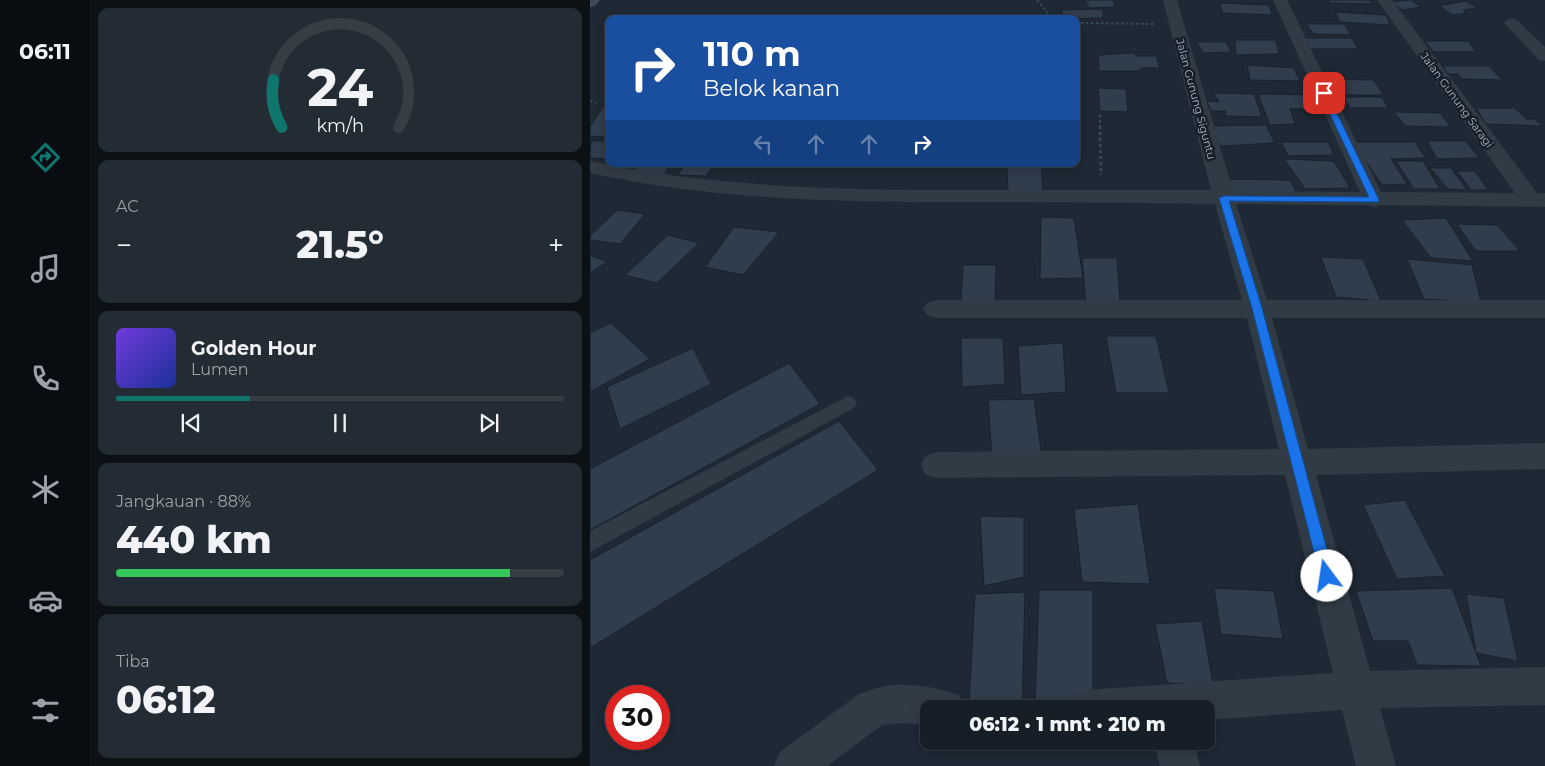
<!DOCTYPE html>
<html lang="id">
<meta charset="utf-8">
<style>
body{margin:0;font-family:Montserrat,sans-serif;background:#232c34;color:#f1f3f6;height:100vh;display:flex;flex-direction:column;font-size:19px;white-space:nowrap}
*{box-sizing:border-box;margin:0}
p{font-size:16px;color:#9ea2a8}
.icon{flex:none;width:28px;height:28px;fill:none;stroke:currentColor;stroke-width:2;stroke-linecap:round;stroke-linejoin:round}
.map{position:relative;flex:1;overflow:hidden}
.panel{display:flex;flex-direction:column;gap:8px;padding:8px;background:#0c1116;width:500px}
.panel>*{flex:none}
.guide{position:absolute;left:15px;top:15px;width:475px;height:152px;border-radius:10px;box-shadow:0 2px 12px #0003,0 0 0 1px #353d45;background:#1a4fa0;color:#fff;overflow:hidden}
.speed{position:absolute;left:15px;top:685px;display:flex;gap:10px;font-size:25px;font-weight:700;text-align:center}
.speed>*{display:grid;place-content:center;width:65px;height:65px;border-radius:50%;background:#161f28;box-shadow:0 2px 12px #0003,0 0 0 1px #353d45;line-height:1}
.speed .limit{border:8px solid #d22;background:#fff;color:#111}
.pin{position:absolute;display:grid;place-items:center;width:42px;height:42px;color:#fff;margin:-21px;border-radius:10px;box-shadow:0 2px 8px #0006}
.me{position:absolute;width:55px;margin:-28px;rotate:346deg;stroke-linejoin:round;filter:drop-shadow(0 0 4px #0008)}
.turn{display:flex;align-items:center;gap:18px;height:105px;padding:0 15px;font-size:22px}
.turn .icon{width:65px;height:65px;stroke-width:2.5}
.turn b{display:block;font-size:35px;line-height:42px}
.lanes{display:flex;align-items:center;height:48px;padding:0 15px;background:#0003;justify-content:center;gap:25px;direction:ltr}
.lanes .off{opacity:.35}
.big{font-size:38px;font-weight:800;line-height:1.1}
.panel .card{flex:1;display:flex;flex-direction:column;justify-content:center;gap:8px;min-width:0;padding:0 18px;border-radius:10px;background:#232c34}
.panel .dial{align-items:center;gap:0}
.dial svg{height:130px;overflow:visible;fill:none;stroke:#353d45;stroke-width:7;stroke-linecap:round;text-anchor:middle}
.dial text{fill:#f1f3f6;stroke:none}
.song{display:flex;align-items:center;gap:15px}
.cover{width:60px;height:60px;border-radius:8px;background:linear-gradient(135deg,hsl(260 70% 55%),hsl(230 70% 35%))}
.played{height:5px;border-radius:2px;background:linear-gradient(90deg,#0f766e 30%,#353d45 30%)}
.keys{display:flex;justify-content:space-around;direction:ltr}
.heat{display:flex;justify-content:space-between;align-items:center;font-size:28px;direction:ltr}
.charge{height:8px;border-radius:4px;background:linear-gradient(90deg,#34c759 88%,#353d45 0)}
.trip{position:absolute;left:330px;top:700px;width:295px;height:50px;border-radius:10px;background:#161f28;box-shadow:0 2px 12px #0003,0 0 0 1px #353d45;font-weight:800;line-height:50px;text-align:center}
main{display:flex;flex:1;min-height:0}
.tabs{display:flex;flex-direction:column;width:90px;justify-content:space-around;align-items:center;background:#090c10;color:#9ea2a8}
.tabs .icon{width:35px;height:35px}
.tabs .active{color:#0f766e}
.tabs b{font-size:22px;color:#f1f3f6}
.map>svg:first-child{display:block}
</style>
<main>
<nav class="tabs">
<b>06:11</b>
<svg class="icon active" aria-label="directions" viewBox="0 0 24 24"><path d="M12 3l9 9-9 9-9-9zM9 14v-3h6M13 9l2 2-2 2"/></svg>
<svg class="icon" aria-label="music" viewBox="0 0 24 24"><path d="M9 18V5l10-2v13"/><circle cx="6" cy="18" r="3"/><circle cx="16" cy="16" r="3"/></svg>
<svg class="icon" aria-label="phone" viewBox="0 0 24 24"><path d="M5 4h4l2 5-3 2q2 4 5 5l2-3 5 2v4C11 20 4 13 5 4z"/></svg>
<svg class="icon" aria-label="climate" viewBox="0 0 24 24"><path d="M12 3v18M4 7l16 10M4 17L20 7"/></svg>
<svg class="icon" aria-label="car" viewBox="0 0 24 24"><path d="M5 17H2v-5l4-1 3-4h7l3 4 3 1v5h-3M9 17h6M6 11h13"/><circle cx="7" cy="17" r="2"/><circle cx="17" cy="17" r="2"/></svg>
<svg class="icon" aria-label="filters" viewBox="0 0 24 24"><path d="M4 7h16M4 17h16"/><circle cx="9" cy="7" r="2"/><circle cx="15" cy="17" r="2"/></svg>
</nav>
<section class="panel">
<div class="card dial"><svg viewBox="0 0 100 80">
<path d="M14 69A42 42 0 1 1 86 69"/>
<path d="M14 69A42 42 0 0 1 9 40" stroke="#0f766e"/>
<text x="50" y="56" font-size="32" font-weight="700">24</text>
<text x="50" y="72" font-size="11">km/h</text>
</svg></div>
<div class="card"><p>AC</p>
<div class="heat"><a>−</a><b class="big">21.5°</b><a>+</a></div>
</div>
<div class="card">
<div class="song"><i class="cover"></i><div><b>Golden Hour</b><p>Lumen</p></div></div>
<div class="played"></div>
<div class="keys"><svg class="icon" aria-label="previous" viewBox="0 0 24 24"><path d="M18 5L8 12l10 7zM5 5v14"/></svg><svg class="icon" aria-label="pause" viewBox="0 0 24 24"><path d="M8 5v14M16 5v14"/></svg><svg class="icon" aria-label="next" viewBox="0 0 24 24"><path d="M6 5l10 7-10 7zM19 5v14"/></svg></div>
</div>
<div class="card"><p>Jangkauan · 88%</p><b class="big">440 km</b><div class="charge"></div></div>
<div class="card"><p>Tiba</p><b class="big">06:12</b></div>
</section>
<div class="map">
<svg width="955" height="766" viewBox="0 0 955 766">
<rect width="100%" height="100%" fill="#1e2935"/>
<g fill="#303d4c" stroke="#19222c">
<path d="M495 0H523L525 7 499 8Z"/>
<path d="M738 0H780L783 4 740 3Z"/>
<path d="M821 0 831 7 813 10 800 2Z"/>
<path d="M876 1 888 8 873 10 876 13 863 15 849 6Z"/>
<path d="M629 3 679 5 682 15 633 13Z"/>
<path d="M513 9V18L479 19H475L471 10Z"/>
<path d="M745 12 796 15 800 25 750 22Z"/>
<path d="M716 24H754L761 35 724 34Z"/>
<path d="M712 38H762L768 49H720Z"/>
<path d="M645 40H686L689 54 646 55Z"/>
<path d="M834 41H878L886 52H844Z"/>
<path d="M606 42H636L641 52 614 53Z"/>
<path d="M545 53 546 56H566L570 68H551V71H509L508 55Z"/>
<path d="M657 65 704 68 710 81 660 80Z"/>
<path d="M853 66H899L912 80 872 79 868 74H858Z"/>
<path d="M738 79 784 80 793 95H745Z"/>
<path d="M508 88 536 89 538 112 510 111Z"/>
<path d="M623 93 664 94 672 117 635 116 636 111H621L617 101 629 102Z"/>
<path d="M668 94 725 95 729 109H700L705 124 680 125Z"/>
<path d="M753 97H792L798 108H760Z"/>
<path d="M14 105H19V137L0 136V127Z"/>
<path d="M886 108H925L936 119H945L952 126 896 124Z"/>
<path d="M804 112 850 113 861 127 815 126Z"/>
<path d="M676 125 685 143 631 146 618 126Z"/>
<path d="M1 141H19V159L0 158Z"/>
<path d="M837 141H876L889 158 847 159Z"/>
<path d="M691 142H738L744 155 698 156Z"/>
<path d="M763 142H825L836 158 801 159 817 184 792 185Z"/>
<path d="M694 159 744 161 760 188 715 189Z"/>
<path d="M806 161H833L850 189H824Z"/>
<path d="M48 164H80L74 175 44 172Z"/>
<path d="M95 164H125L116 176 88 175Z"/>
<path d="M417 164H451L453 193H418Z"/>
<path d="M840 168H861L877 190 858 189Z"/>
<path d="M867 171H885L898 190H881Z"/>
<path d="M634 179 700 180 707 194 641 196Z"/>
<path d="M27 210 55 214 30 244 0 240V236Z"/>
<path d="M451 217 484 218 493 278 450 279Z"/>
<path d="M856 218 883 261 841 258 812 220Z"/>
<path d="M867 224 907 225 930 251H886Z"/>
<path d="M144 227 189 232 153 275 115 267Z"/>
<path d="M78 235 109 243 67 283 35 275Z"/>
<path d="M0 255 17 262 0 273Z"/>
<path d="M731 257 773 259 791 301 746 297Z"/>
<path d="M492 258H527L530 303 496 306Z"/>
<path d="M817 259 882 265 891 302 834 299Z"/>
<path d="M373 265H406L405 303H371Z"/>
<path d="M21 323 60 359 0 392V333Z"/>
<path d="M516 336H566L579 393H526Z"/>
<path d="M371 338H413L415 384 372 387Z"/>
<path d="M473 343 476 392 431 395 428 346Z"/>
<path d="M103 348 121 384 30 429 17 387Z"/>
<path d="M199 363 230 404 0 530V469Z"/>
<path d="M444 399 452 457 402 459 398 400Z"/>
<path d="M249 421 288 470 0 648V560Z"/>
<path d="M815 500 855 576 807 579 773 505Z"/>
<path d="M548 504 560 584 492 582 484 509Z"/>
<path d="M390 516 434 517V577L394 586Z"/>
<path d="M624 588 684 591 693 639 631 634Z"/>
<path d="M862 588 891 666 827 665 818 641H783L766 591Z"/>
<path d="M449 590H503V704L445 707Z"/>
<path d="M435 592 432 709 379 706 385 594Z"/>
<path d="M876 594 914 598 928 661 886 653Z"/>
<path d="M612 621 623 684 577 683 565 624Z"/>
</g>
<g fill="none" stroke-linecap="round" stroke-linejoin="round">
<g stroke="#384e4f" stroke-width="2" stroke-dasharray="2.5 2.5" stroke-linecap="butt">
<path d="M447 0 463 19"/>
<path d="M486 23 565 24"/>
<path d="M0 101 6 103"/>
<path d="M510 115V127"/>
</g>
<path stroke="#384e4f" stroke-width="2.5" stroke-dasharray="3 3" stroke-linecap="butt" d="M510 126 511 175"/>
<path fill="#313b46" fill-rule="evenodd" d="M258 396 264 398 267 403 264 408 0 552V531Z"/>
<g fill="#313b46" fill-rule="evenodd">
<path d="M573 0H587L643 191 770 192 683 0H697L791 192 925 193 787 0H802L947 193H955V207L790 205 784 207 778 205 646 204 677 300H955V318H682L718 449 955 443V469L726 475 780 671 955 667V705L790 708 806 766H766L752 710 616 720V709H476L481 695 495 690 743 673 695 475 346 478 335 474 331 465 335 456 346 452 689 449 657 318H346L337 315 333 309 337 303 346 300H652L625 204C546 203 466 202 387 202 257 202 127 201 0 173V161C126 188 255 190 383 190 463 190 542 190 621 190Z"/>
<path d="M922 18 927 20 955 47V61L949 60 917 26 914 23 917 20Z"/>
<path d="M301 685C324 684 347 687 369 695L374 709H339V725L310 723 292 725 237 766H184L190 752 269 694 283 689Z"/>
<path d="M564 741H604L610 766H570Z"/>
</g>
<path fill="#3f4a59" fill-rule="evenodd" d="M0 0H10L5 6 0 7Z"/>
</g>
<path fill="#1a73e8" stroke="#114b97" d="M734 91 737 93 789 200 788 202 639 201 672 308 744 576 742 581 737 583 732 581 730 576 662 308 629 198 634 196 779 197 730 93Z"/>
<g text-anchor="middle" stroke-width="5" stroke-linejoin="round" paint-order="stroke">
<g font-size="11" fill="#abb5c3" stroke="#17202a">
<text transform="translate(606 99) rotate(75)" y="4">Jalan Gunung Siguntu</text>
<text transform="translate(867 100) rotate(54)" y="4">Jalan Gunung Saragi</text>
</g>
</g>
</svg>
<div class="speed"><div class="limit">30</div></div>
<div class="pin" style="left:734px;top:93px;background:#d93025"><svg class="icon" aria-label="arrive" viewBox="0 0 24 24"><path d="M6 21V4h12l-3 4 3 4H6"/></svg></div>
<svg class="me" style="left:737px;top:576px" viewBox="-20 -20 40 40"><circle r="19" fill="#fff"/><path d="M0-13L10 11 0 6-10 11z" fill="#1a73e8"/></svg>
<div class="trip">06:12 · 1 mnt · 210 m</div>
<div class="guide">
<div class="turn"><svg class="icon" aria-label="right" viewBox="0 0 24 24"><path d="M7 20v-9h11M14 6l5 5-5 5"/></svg><div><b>110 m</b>Belok kanan</div></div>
<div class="lanes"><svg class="icon off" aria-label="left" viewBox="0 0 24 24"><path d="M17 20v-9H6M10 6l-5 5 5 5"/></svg><svg class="icon off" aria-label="ahead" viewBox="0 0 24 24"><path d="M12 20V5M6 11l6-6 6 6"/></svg><svg class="icon off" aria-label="ahead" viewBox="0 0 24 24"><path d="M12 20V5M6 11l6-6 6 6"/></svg><svg class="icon" aria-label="right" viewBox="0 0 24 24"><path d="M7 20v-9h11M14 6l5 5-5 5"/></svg></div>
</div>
</div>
</main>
